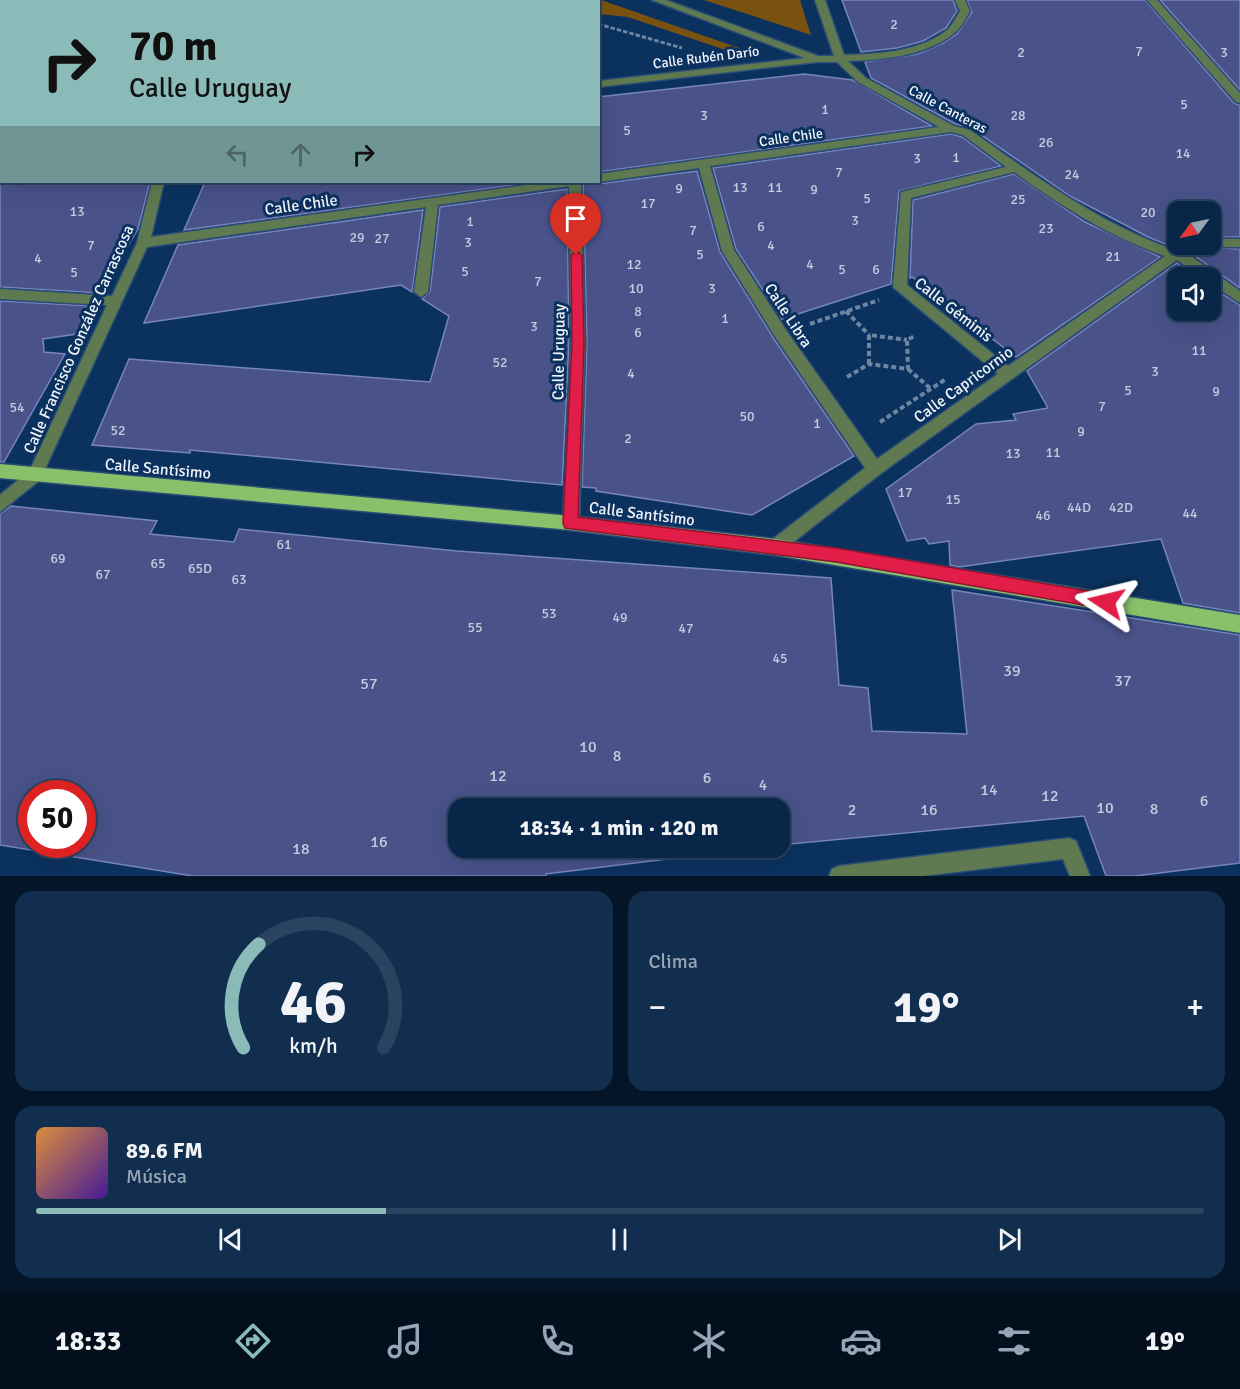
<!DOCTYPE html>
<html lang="es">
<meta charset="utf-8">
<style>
body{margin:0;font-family:Signika,sans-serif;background:#112e4e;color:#f1f3f6;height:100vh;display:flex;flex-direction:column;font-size:22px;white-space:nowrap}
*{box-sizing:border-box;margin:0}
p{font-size:20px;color:#98a5b4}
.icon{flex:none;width:33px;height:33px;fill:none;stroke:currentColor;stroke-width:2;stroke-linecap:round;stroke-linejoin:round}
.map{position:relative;height:876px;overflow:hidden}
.drawer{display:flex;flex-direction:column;gap:15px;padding:15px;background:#041527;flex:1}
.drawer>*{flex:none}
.hud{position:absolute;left:0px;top:0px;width:600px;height:183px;box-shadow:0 6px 24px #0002,0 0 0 2px #294360;background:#8bbbb9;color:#111;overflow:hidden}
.needle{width:39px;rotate:237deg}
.controls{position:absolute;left:1167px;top:201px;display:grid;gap:12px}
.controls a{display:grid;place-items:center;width:54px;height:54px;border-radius:12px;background:#082647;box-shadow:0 6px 24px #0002,0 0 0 2px #294360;font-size:30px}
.speed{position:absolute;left:18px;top:780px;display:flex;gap:12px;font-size:30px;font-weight:700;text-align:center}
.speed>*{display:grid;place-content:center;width:78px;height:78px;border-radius:50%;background:#082647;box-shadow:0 6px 24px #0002,0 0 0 2px #294360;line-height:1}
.speed .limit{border:9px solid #d22;background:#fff;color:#111}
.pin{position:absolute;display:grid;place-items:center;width:51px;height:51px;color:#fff;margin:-62px -26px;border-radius:50% 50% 50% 0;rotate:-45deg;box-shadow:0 0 6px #0007}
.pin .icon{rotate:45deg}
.me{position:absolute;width:66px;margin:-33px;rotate:280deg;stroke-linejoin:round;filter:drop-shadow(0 0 4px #0008)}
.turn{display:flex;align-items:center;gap:21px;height:126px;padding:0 30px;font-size:27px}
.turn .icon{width:78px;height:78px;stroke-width:2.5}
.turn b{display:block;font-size:42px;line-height:51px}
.lanes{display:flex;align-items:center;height:57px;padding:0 30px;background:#0003;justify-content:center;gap:30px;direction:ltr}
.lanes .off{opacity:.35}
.big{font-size:45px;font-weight:800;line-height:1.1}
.drawer .widget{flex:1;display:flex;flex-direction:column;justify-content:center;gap:9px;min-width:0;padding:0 21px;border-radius:18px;background:#112e4e}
.drawer .dial{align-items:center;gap:0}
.dial svg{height:156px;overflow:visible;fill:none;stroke:#294360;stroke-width:7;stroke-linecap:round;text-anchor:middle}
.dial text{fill:#f1f3f6;stroke:none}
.song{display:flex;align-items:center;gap:18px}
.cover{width:72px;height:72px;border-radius:9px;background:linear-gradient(135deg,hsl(30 70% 55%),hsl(260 70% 35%))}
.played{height:6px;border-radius:3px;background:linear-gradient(90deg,#8bbbb9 30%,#294360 30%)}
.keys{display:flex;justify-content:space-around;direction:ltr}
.heat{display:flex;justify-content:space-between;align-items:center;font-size:33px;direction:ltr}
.drawer .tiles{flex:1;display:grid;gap:15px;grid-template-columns:1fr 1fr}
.widget:last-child{grid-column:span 2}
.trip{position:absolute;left:448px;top:798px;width:342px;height:60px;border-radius:18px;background:#082647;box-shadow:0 6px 24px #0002,0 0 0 2px #294360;font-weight:800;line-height:60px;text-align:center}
.menu{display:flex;height:96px;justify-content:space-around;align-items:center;background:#030f1c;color:#98a5b4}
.menu .icon{width:42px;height:42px}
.menu .on{color:#8bbbb9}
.menu b{font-size:27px;color:#f1f3f6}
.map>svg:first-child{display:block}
</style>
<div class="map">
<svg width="1240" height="876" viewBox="0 0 1240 876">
<rect width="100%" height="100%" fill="#0b325f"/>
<g fill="#795210">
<path d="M561 0H601L742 49 740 55 628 17 599 14 598 2Z"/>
<path d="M704 0H800L811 35 802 32Z"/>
</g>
<g fill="#495289" stroke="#7884bf" stroke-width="1.5" fill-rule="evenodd">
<path d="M842 0H953L957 11 946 28 923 41 897 48 861 52Z"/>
<path d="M967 0H1145L1234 103 1240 105V237H1210V212H1178V244H1181L1175 248 1148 237 1070 196 971 128 955 124 871 78 865 62 918 54 943 43 957 34 972 12Z"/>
<path d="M1160 0H1240V90Z"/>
<path d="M804 74 853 80 932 126 598 172V97Z"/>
<path d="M951 134 962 137 1001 166 899 191 891 284 782 319 736 249 713 168Z"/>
<path d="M697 171 720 252 774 339 854 456 752 515 596 491V488L582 487 587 344 583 182H596L598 184Z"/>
<path d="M1014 174 1085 222 1160 257 1016 357 912 277 910 278 913 200Z"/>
<path d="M0 182H150L138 229 100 293 0 287Z"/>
<path d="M205 182H535L184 230Z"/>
<path d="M567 189 569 344 562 485 190 450V453L92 445 129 359 430 382 449 316 422 299 430 292 440 207Z"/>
<path d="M423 210 412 292 401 285 144 323 178 245Z"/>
<path d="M1205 247 1240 249V288L1192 254Z"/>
<path d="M1177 263 1199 278H1178V310H1210V286L1240 305V613L1183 603 1161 539 959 567 950 565 949 541 929 544 925 538 907 541 886 489 976 424 1016 420 1013 414 1048 408 1027 371Z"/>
<path d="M0 301 93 306 77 334 43 339 44 352 65 354 4 462H0Z"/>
<path d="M11 506 157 521 150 534 234 542 239 529 457 551 831 578 839 685 868 688 872 731 967 734 952 590 1240 635V863L1135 876H1106L1084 816 780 845V808H459V848H757L546 874V876H193L0 845V514ZM32 794H82V844H32Z"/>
</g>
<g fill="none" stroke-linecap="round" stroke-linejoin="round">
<defs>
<g id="minor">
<path d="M165 0H185L164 2Z"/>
<path d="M192 0H202L192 2Z"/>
<path d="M652 0H666L818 56H834L815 0H825L844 55C877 54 920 52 947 30 953 25 956 17 960 11L955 0H965L970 11C965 19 961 29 953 34 926 56 882 60 848 61L866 78 954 126 970 130C1035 176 1099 224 1175 250L1187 244H1210V239H1240V247H1210L1205 245 1188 254 1240 291V303L1210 283V278H1204L1177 260 880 474 781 552 775 555 769 552 767 547 769 542 865 468 776 338 722 251 699 168 598 182V174L939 127 858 82 837 62H817L598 87V81L805 58ZM951 132 963 135 1006 167 901 192 893 287 998 374 877 459 786 330 734 250 710 166ZM1014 172C1061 206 1110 237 1165 256L1008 366 907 285 911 198Z"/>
<path d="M1147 0H1157L1240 93V103L1236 102Z"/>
<path d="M2 19V26H0V20Z"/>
<rect x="0" y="87" width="2" height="6"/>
<rect x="0" y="166" width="2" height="8"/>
<path d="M152 182H164L151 237 548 182H581L585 344 579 523 577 528 571 530 565 528 563 523 571 344 569 186 438 205 428 292 421 297 414 292 426 207 147 247 40 480 0 512V495L30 470 107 305 0 299V289L112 296 137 243Z"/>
<path d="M1069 838 1076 841 1090 876H1070L1063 859 923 876H829L832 869 839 866Z"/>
</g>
<path id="major" d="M0 464 571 516 775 539 1240 615V633L775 555 571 530 0 478Z"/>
</defs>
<use href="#minor" stroke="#2b4d75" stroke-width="3"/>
<use href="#major" stroke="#2b4d75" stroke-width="3"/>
<g stroke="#6d85a1" stroke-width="3" stroke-dasharray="4.5 2" stroke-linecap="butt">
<path d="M513 0 517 2"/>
<path d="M598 24 682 48"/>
</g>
<g stroke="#6d85a1" stroke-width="4" stroke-dasharray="5 3" stroke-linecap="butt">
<path d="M846 311 869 335"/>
<path d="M810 324 879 300"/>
<path d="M869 364V335L907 340"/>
<path d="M908 369 931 389"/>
<path d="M847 377 869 364 908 369 907 340 915 336"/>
<path d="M880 422 946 379"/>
</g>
<use href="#minor" fill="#5f7a51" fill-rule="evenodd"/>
<use href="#major" fill="#89c06a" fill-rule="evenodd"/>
</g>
<path fill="#e11d48" stroke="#92132f" stroke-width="1.5" d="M576 251 582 255 584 344 578 517 836 548 1106 594 1112 596 1114 602 1112 607 1106 609 836 562 565 528 563 523 572 344 571 255Z"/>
<g text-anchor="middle" stroke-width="6" stroke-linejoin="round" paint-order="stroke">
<g font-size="14" fill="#c6ccde">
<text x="894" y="29">2</text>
<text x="1139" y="56">7</text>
<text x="1021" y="57">2</text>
<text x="1224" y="57">3</text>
<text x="1184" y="109">5</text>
<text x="825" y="114">1</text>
<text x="704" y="120">3</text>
<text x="1018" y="120">28</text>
<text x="627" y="135">5</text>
<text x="1046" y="147">26</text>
<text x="1183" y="158">14</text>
<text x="956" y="162">1</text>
<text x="917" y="163">3</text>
<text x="839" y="177">7</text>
<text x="1072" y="179">24</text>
<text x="740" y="192">13</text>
<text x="775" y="192">11</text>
<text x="679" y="193">9</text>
<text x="814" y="194">9</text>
<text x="867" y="203">5</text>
<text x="1018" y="204">25</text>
<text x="648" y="208">17</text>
<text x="77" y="216">13</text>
<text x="1148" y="217">20</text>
<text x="855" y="225">3</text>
<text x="470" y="226">1</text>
<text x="761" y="231">6</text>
<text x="1046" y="233">23</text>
<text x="693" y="235">7</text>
<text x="357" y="242">29</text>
<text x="382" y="243">27</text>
<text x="468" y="247">3</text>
<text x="91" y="250">7</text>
<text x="771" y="250">4</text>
<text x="700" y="259">5</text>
<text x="1113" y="261">21</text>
<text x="38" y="263">4</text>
<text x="634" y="269">12</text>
<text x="810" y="269">4</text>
<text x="842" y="274">5</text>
<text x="876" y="274">6</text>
<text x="465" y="276">5</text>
<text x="74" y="277">5</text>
<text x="538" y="286">7</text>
<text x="636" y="293">10</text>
<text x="712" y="293">3</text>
<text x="638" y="316">8</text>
<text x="725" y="323">1</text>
<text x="534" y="331">3</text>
<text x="638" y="337">6</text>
<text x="1199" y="355">11</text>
<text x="500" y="367">52</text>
<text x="1155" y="376">3</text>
<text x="631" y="378">4</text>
<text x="1128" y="395">5</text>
<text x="1216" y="396">9</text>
<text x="1102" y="411">7</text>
<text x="17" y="412">54</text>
<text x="747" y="421">50</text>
<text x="817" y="428">1</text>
<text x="118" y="435">52</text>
<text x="1081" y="436">9</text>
<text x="628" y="443">2</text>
<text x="1053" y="457">11</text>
<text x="1013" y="458">13</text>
<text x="905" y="497">17</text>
<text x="953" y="504">15</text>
<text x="1079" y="512">44D</text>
<text x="1121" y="512">42D</text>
<text x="1190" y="518">44</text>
<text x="1043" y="520">46</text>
<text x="284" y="549">61</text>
<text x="58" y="563">69</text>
<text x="158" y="568">65</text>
<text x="200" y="573">65D</text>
<text x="103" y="579">67</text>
<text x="239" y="584">63</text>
<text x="549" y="618">53</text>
<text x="620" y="622">49</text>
<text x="475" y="632">55</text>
<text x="686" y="633">47</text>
<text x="780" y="663">45</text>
</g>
<g font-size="14" fill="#f0f4fa" stroke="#0b325f">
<text transform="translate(706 57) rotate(-7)" y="5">Calle Rubén Darío</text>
<text transform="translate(948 109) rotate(28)" y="5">Calle Canteras</text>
<text transform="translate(791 137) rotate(-8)" y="5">Calle Chile</text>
</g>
<g font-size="16" fill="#f0f4fa" stroke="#0b325f">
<text transform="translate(301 204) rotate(-8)" y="6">Calle Chile</text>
<text transform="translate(954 309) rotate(38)" y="6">Calle Géminis</text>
<text transform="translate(789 315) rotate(57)" y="6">Calle Libra</text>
<text transform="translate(78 339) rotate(-66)" y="6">Calle Francisco González Carrascosa</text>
<text transform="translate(558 352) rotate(-89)" y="6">Calle Uruguay</text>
<text transform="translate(963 384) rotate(-36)" y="6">Calle Capricornio</text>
<text transform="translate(158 468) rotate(5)" y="6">Calle Santísimo</text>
<text transform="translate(642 513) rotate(7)" y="6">Calle Santísimo</text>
</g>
<g font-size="16" fill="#c6ccde">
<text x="1012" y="676">39</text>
<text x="1123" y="686">37</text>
<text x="369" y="689">57</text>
<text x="588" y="752">10</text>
<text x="617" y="761">8</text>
<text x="498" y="781">12</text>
<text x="707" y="783">6</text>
<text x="763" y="790">4</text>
<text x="989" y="795">14</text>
<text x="1050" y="801">12</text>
<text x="1204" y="806">6</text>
<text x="1105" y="813">10</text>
<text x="1154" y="814">8</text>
<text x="852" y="815">2</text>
<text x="929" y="815">16</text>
<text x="379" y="847">16</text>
<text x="301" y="854">18</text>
</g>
</g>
</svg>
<div class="controls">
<a><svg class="needle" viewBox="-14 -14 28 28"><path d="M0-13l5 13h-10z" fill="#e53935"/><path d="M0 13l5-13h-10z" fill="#98a5b4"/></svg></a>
<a><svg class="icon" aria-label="sound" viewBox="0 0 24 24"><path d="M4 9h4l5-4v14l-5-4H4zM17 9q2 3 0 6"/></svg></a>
</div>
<div class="speed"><div class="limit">50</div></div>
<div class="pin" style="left:576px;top:255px;background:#d93025"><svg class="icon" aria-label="arrive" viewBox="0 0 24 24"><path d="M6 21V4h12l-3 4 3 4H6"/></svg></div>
<svg class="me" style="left:1106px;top:602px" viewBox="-20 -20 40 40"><path d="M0-17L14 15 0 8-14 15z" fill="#e11d48" stroke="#fff" stroke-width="4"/></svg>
<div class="trip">18:34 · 1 min · 120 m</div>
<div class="hud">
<div class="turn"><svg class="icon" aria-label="right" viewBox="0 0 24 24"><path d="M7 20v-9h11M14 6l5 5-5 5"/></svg><div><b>70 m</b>Calle Uruguay</div></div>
<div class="lanes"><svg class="icon off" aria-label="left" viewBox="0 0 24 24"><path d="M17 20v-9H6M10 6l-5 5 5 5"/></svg><svg class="icon off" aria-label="ahead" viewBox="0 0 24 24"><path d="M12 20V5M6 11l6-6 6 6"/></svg><svg class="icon" aria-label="right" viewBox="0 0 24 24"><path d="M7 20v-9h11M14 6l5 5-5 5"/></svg></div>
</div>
</div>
<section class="drawer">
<div class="tiles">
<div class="widget dial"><svg viewBox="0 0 100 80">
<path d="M14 69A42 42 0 1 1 86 69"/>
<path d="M14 69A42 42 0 0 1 22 16" stroke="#8bbbb9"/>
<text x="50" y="56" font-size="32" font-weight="700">46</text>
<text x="50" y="72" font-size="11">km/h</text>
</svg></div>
<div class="widget"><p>Clima</p>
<div class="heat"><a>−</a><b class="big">19°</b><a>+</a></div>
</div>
<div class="widget">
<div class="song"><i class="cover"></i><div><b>89.6 FM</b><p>Música</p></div></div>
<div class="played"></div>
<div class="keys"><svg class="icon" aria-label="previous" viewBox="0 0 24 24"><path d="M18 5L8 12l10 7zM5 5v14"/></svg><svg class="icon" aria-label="pause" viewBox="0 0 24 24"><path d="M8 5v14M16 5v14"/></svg><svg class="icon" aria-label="next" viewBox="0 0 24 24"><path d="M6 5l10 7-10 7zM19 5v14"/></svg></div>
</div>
</div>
</section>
<nav class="menu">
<b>18:33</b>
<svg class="icon on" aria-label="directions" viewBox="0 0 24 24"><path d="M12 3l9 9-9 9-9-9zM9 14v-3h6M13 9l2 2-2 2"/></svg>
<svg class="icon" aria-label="music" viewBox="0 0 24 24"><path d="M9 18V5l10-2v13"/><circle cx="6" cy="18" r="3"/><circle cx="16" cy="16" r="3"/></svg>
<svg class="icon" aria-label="phone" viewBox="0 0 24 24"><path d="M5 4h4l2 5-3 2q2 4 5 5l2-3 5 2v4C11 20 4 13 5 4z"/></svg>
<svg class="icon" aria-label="climate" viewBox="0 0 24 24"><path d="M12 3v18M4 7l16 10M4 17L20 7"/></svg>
<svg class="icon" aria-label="car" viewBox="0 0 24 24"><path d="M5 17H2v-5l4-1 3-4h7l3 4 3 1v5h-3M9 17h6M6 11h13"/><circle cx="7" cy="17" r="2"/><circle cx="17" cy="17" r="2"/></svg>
<svg class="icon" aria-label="filters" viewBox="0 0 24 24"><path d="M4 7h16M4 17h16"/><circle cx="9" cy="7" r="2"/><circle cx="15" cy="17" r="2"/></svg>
<b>19°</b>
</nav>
